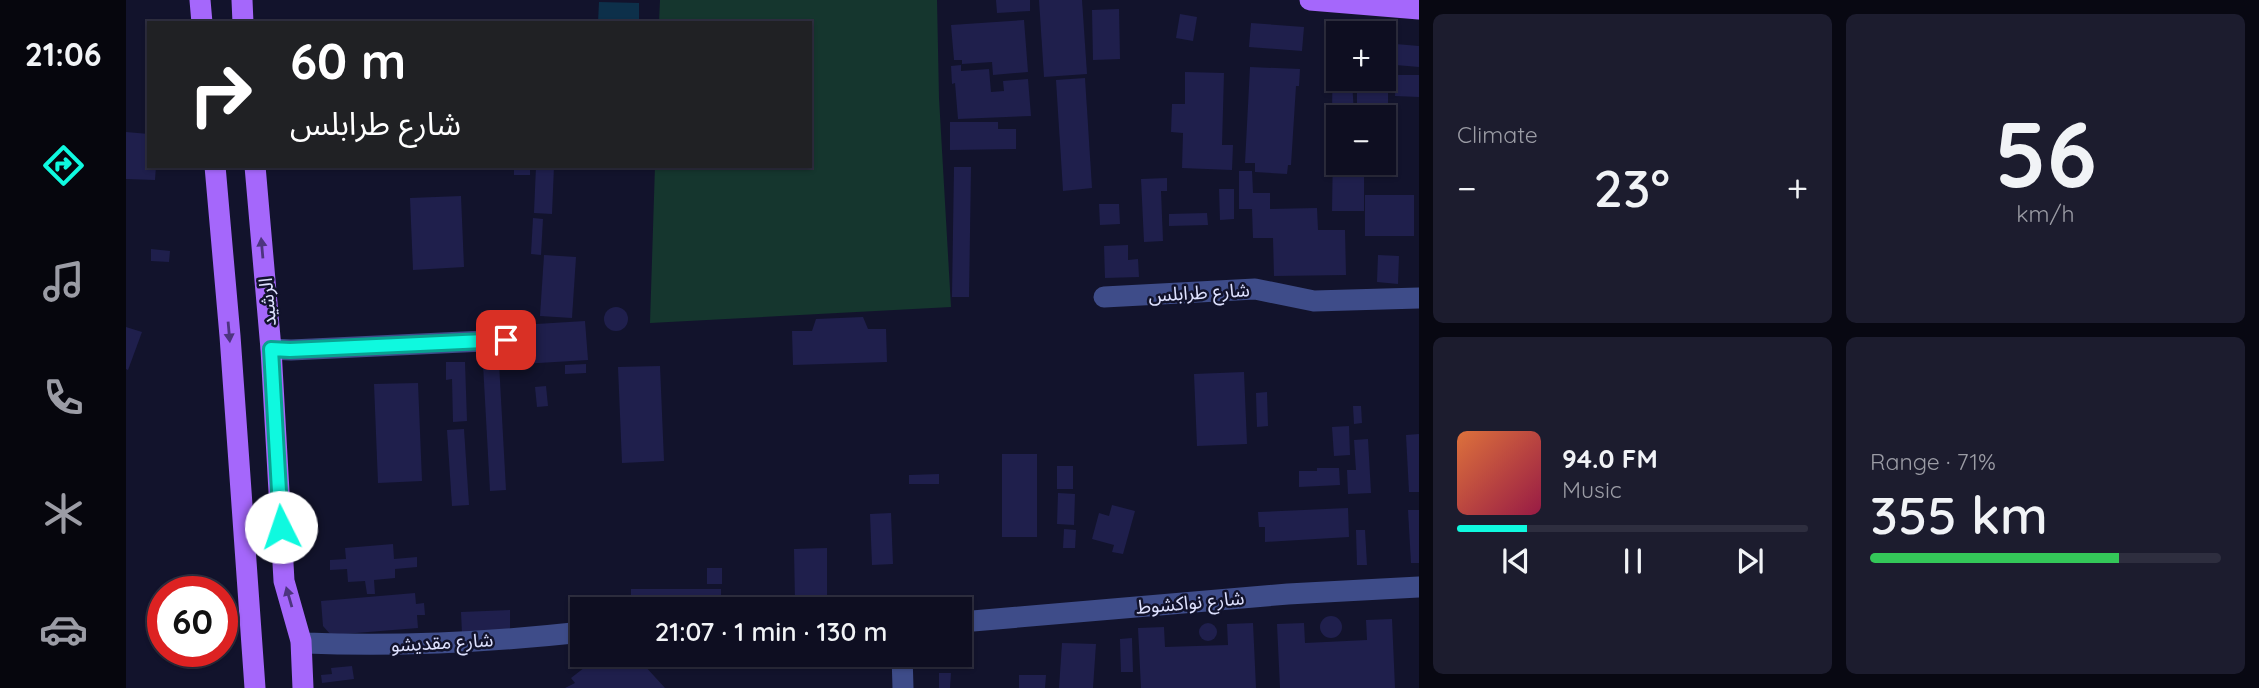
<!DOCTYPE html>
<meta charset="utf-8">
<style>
body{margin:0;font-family:Quicksand,"Noto Sans Arabic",sans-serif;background:#1c1c2e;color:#f1f3f6;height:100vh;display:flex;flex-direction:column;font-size:26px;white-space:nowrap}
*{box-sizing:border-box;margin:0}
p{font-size:23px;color:#9b9ca5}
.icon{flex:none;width:38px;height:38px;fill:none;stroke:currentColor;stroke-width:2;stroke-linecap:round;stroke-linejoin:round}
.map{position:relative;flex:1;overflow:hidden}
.details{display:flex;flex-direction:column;gap:14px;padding:14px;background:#080812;width:840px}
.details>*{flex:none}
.banner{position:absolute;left:21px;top:21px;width:665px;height:147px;border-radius:0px;box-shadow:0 2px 5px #0004,0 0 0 2px #2e2e3f;background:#202124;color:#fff;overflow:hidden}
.fabs{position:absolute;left:1200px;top:21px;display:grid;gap:14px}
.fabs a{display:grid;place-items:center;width:70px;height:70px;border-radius:0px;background:#0e0e21;box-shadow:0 2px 5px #0004,0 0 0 2px #2e2e3f;font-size:35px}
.speed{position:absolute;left:21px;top:576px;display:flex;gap:14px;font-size:35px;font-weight:700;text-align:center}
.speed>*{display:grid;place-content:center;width:91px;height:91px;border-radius:50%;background:#0e0e21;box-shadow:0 2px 5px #0004,0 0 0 2px #2e2e3f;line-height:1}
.speed .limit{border:10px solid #d22;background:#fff;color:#111}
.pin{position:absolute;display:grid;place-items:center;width:60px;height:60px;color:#fff;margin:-30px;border-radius:14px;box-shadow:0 4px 10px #0006}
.me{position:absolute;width:77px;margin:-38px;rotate:356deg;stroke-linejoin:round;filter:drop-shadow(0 0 5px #0008)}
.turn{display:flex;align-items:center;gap:24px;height:147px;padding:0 28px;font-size:32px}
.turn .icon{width:91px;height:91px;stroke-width:2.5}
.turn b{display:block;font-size:49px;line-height:60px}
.big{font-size:52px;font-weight:600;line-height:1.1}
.details .card{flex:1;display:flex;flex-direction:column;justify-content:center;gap:10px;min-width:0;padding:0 24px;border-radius:10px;background:#1c1c2e}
.details .dial{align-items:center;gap:0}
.dial b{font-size:91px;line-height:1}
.song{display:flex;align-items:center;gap:21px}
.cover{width:84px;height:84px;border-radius:10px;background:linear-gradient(135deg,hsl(20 70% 55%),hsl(340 70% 35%))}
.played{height:7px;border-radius:4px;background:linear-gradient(90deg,#0ff9df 20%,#2e2e3f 20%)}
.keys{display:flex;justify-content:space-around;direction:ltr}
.heat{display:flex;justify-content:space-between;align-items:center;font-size:38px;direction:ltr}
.charge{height:10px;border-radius:5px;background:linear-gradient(90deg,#34c759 71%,#2e2e3f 0)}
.details .tiles{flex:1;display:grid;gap:14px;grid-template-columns:repeat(2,1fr)}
.trip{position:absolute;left:444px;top:597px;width:402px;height:70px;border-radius:0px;background:#0e0e21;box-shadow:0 2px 5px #0004,0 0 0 2px #2e2e3f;font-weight:600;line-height:70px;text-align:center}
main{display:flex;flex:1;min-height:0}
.menu{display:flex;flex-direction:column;width:126px;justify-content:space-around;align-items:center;background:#06060d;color:#9b9ca5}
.menu .icon{width:49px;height:49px}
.menu .on{color:#0ff9df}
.menu b{font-size:32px;color:#f1f3f6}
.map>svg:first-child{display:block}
</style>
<main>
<nav class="menu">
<b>21:06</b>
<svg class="icon on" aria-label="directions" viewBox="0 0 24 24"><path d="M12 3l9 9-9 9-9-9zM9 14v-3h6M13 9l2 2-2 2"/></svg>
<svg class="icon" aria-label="music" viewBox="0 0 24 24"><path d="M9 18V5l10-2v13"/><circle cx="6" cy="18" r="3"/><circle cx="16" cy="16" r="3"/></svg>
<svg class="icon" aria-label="phone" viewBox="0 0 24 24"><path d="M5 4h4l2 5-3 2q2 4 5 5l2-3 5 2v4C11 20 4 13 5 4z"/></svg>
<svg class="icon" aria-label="climate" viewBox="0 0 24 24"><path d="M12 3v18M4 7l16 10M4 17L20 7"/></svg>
<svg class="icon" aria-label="car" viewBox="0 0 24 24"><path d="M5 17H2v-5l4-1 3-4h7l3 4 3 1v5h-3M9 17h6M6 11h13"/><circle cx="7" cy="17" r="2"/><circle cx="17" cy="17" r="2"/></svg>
</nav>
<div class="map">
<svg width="1293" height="688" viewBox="0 0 1293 688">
<rect width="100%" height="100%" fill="#12132c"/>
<path fill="#15362e" d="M534 0H811L813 98 825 307 524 323 529 166H684V23H533Z"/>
<path fill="#0d304a" d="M473 2 513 3V23H472Z"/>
<g fill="#1f1f4c">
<path d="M870 0H904V11L871 13Z"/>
<path d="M913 0H956L961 74 918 77Z"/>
<path d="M993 9 994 59 967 60 966 10Z"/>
<path d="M1054 14 1071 17 1067 41 1050 38Z"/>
<path d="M898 20 902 72 867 75 866 62 836 64V60H828L825 25Z"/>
<path d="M1125 23 1178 27 1176 51 1123 47Z"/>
<path d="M1207 40H1213V79H1226L1228 115H1206Z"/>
<path d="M1258 43 1293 46V67L1258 64Z"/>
<path d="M835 65V71L863 69 865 92 878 91 877 81 902 79 905 116 832 119 829 83 826 84 825 66Z"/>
<path d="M1124 67 1174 69 1173 86H1170L1165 165H1162L1161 174 1129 172V163H1119Z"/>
<path d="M1258 71H1262V114H1231V79H1258Z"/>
<path d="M1059 72 1098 73 1096 145H1107L1106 170 1056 168 1057 133 1045 132 1046 104H1059Z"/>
<path d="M1270 75H1293V97L1269 96Z"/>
<path d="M959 78 966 188 937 191 930 80Z"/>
<path d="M824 122H872V129H890V149L824 150Z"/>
<path d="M0 132 23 134V166H30L29 180 0 179Z"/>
<path d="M1207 149H1213V163H1238V211H1206Z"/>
<rect x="388" y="166" width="16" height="9"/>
<path d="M410 166H428L426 214 408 213Z"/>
<path d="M828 167H845L843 297H826Z"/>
<path d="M1113 171H1126L1127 193H1144V209L1191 208 1192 230H1219L1220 275 1148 276 1147 238H1127L1126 209H1113Z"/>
<path d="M1041 178V191H1035L1037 241 1018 242 1015 179Z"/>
<path d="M1093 189H1108V219L1094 220Z"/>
<rect x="1239" y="195" width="49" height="41"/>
<path d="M335 196 338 267 287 270 284 198Z"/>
<path d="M973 204H993L994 224 974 225Z"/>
<path d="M1081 213 1082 225 1043 226V214Z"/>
<path d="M407 218 417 219 415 255 405 254Z"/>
<path d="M1002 245V260L1012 259 1013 277 979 278 978 246Z"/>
<path d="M25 249 44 251 43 262 25 261Z"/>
<path d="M418 255 450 257 446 318 414 316Z"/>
<path d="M1252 255 1273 256 1272 284 1251 282Z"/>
<circle cx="490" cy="319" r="12"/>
<path d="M737 317 742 329H760L761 362 667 365 666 331H686L690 319Z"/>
<path d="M459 321 462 360 396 364 394 325Z"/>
<path d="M0 327 16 332 2 370 0 369Z"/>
<path d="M320 362H339L341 421 327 422 326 379 320 380Z"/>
<path d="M373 363 380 490 364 491 357 364Z"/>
<path d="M460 364V373L439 374V365Z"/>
<path d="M534 366 538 461 496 463 492 367Z"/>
<path d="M1118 372 1121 444 1071 446 1068 374Z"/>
<path d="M292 383 296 481 252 483 248 384Z"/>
<path d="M420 386 422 406 411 407 409 387Z"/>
<path d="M1141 392 1142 426 1131 427 1130 393Z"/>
<path d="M1227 406H1235L1236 423 1228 424Z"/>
<path d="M1223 426 1224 455 1208 456 1206 427Z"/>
<path d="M338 429 343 505 326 506 321 430Z"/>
<path d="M1293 434V492H1283L1280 435Z"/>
<path d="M1242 439 1245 493 1222 494 1221 470H1230L1228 440Z"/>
<rect x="876" y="454" width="35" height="83"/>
<rect x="931" y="466" width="16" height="23"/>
<path d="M1191 468H1213L1214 485 1173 487V471H1191Z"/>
<path d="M813 474V484H783V475Z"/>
<path d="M932 493 949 494 948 525 931 524Z"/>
<path d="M986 505 1009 511 997 554 986 552 988 545 966 539 973 513 983 516Z"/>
<path d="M1222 508 1223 537 1139 542V527H1133L1132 512Z"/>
<path d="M1282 510H1293V563H1285Z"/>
<path d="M765 513 767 564 746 565 744 514Z"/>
<path d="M938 529 950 530 949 548H937Z"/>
<path d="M1230 530H1239L1241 565H1231Z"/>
<path d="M267 544 268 559 291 557V567L269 569V578L248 580 249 594H241L239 581 222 582 221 569 204 570V560L220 559 219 548Z"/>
<path d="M701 548V602H669L668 549Z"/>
<rect x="581" y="568" width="15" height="16"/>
<path d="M505 589H595V597H617V609H505Z"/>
<path d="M289 593 290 604 298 603 299 615H291L292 628 205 635 197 626 195 601Z"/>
<path d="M384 610V632L336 634 335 612Z"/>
<circle cx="1205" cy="627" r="11"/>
<path d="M1266 619 1269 688H1154L1151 624 1178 623 1179 643 1241 640 1240 620Z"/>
<circle cx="1082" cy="632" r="9"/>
<path d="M1127 623 1130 688H1015L1012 628 1038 627 1039 647 1102 645 1101 624Z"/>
<path d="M1006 638 1007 672H995L994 639Z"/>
<path d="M936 643 970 644 967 688H933Z"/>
<path d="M498 655 518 665 539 688H439L449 683 445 678 472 657Z"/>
<path d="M226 666 228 679 196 683 195 675 206 674 205 668Z"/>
<path d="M813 673H825L824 688H813Z"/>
<path d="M893 675H920L919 688H893Z"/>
</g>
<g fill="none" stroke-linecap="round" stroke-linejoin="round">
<g stroke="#3e4c89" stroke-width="21">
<path d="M978 297 1129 289 1188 301 1293 298"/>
<path d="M145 349 165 350 380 340"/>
<path d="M835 622 1162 594 1293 587"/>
<path d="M175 641 180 643C272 647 365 642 457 632"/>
<path d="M776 654 777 688"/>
</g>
<g stroke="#a567fb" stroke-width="21">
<path d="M74 0 76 23"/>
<path d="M116 0 117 23"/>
<path d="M1184 0 1293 9"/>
<path d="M89 166 104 336 129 688"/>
<path d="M129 166 145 349 158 581 175 641 177 688"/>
</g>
</g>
<defs><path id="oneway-solid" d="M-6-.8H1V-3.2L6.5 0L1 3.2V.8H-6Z" transform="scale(1.75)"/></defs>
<g fill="#4d357f">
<use href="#oneway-solid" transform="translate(136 248) rotate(-95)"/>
<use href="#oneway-solid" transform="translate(103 332) rotate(85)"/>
<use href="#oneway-solid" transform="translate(163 597) rotate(-106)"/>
</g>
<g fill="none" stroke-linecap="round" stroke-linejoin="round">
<defs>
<path id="route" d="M155 527 145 349 164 350 380 340"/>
</defs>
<use href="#route" stroke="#0aa291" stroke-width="18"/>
<use href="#route" stroke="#0ff9df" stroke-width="12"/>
</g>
<g text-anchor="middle" stroke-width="5" stroke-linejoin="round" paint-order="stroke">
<g font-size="19" fill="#dee1fe" stroke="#12132c">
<text transform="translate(1073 292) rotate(-3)" y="7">شارع طرابلس</text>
<text transform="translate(141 302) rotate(-95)" y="7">الرشيد</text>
<text transform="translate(1064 602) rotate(-5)" y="7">شارع نواكشوط</text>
<text transform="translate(316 642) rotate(-3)" y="7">شارع مقديشو</text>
</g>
</g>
</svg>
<div class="fabs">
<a>+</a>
<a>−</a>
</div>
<div class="speed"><div class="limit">60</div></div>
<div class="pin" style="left:380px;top:340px;background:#d93025"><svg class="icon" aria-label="arrive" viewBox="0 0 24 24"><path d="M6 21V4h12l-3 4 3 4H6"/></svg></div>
<svg class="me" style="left:155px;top:527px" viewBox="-20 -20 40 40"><circle r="19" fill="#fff"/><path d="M0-13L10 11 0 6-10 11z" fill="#0ff9df"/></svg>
<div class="trip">21:07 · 1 min · 130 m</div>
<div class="banner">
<div class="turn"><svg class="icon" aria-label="right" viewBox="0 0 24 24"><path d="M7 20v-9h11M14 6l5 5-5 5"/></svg><div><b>60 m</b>شارع طرابلس</div></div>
</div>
</div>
<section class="details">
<div class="tiles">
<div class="card"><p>Climate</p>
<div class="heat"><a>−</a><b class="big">23°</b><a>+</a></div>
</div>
<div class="card dial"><b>56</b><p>km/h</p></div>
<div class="card">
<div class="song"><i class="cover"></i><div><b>94.0 FM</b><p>Music</p></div></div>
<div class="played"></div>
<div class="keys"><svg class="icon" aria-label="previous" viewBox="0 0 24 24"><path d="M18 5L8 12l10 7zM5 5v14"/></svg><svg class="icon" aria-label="pause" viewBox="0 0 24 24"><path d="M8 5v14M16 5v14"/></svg><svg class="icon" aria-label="next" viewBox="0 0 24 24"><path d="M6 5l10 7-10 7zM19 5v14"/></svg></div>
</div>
<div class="card"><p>Range · 71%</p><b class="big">355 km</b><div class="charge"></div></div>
</div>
</section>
</main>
